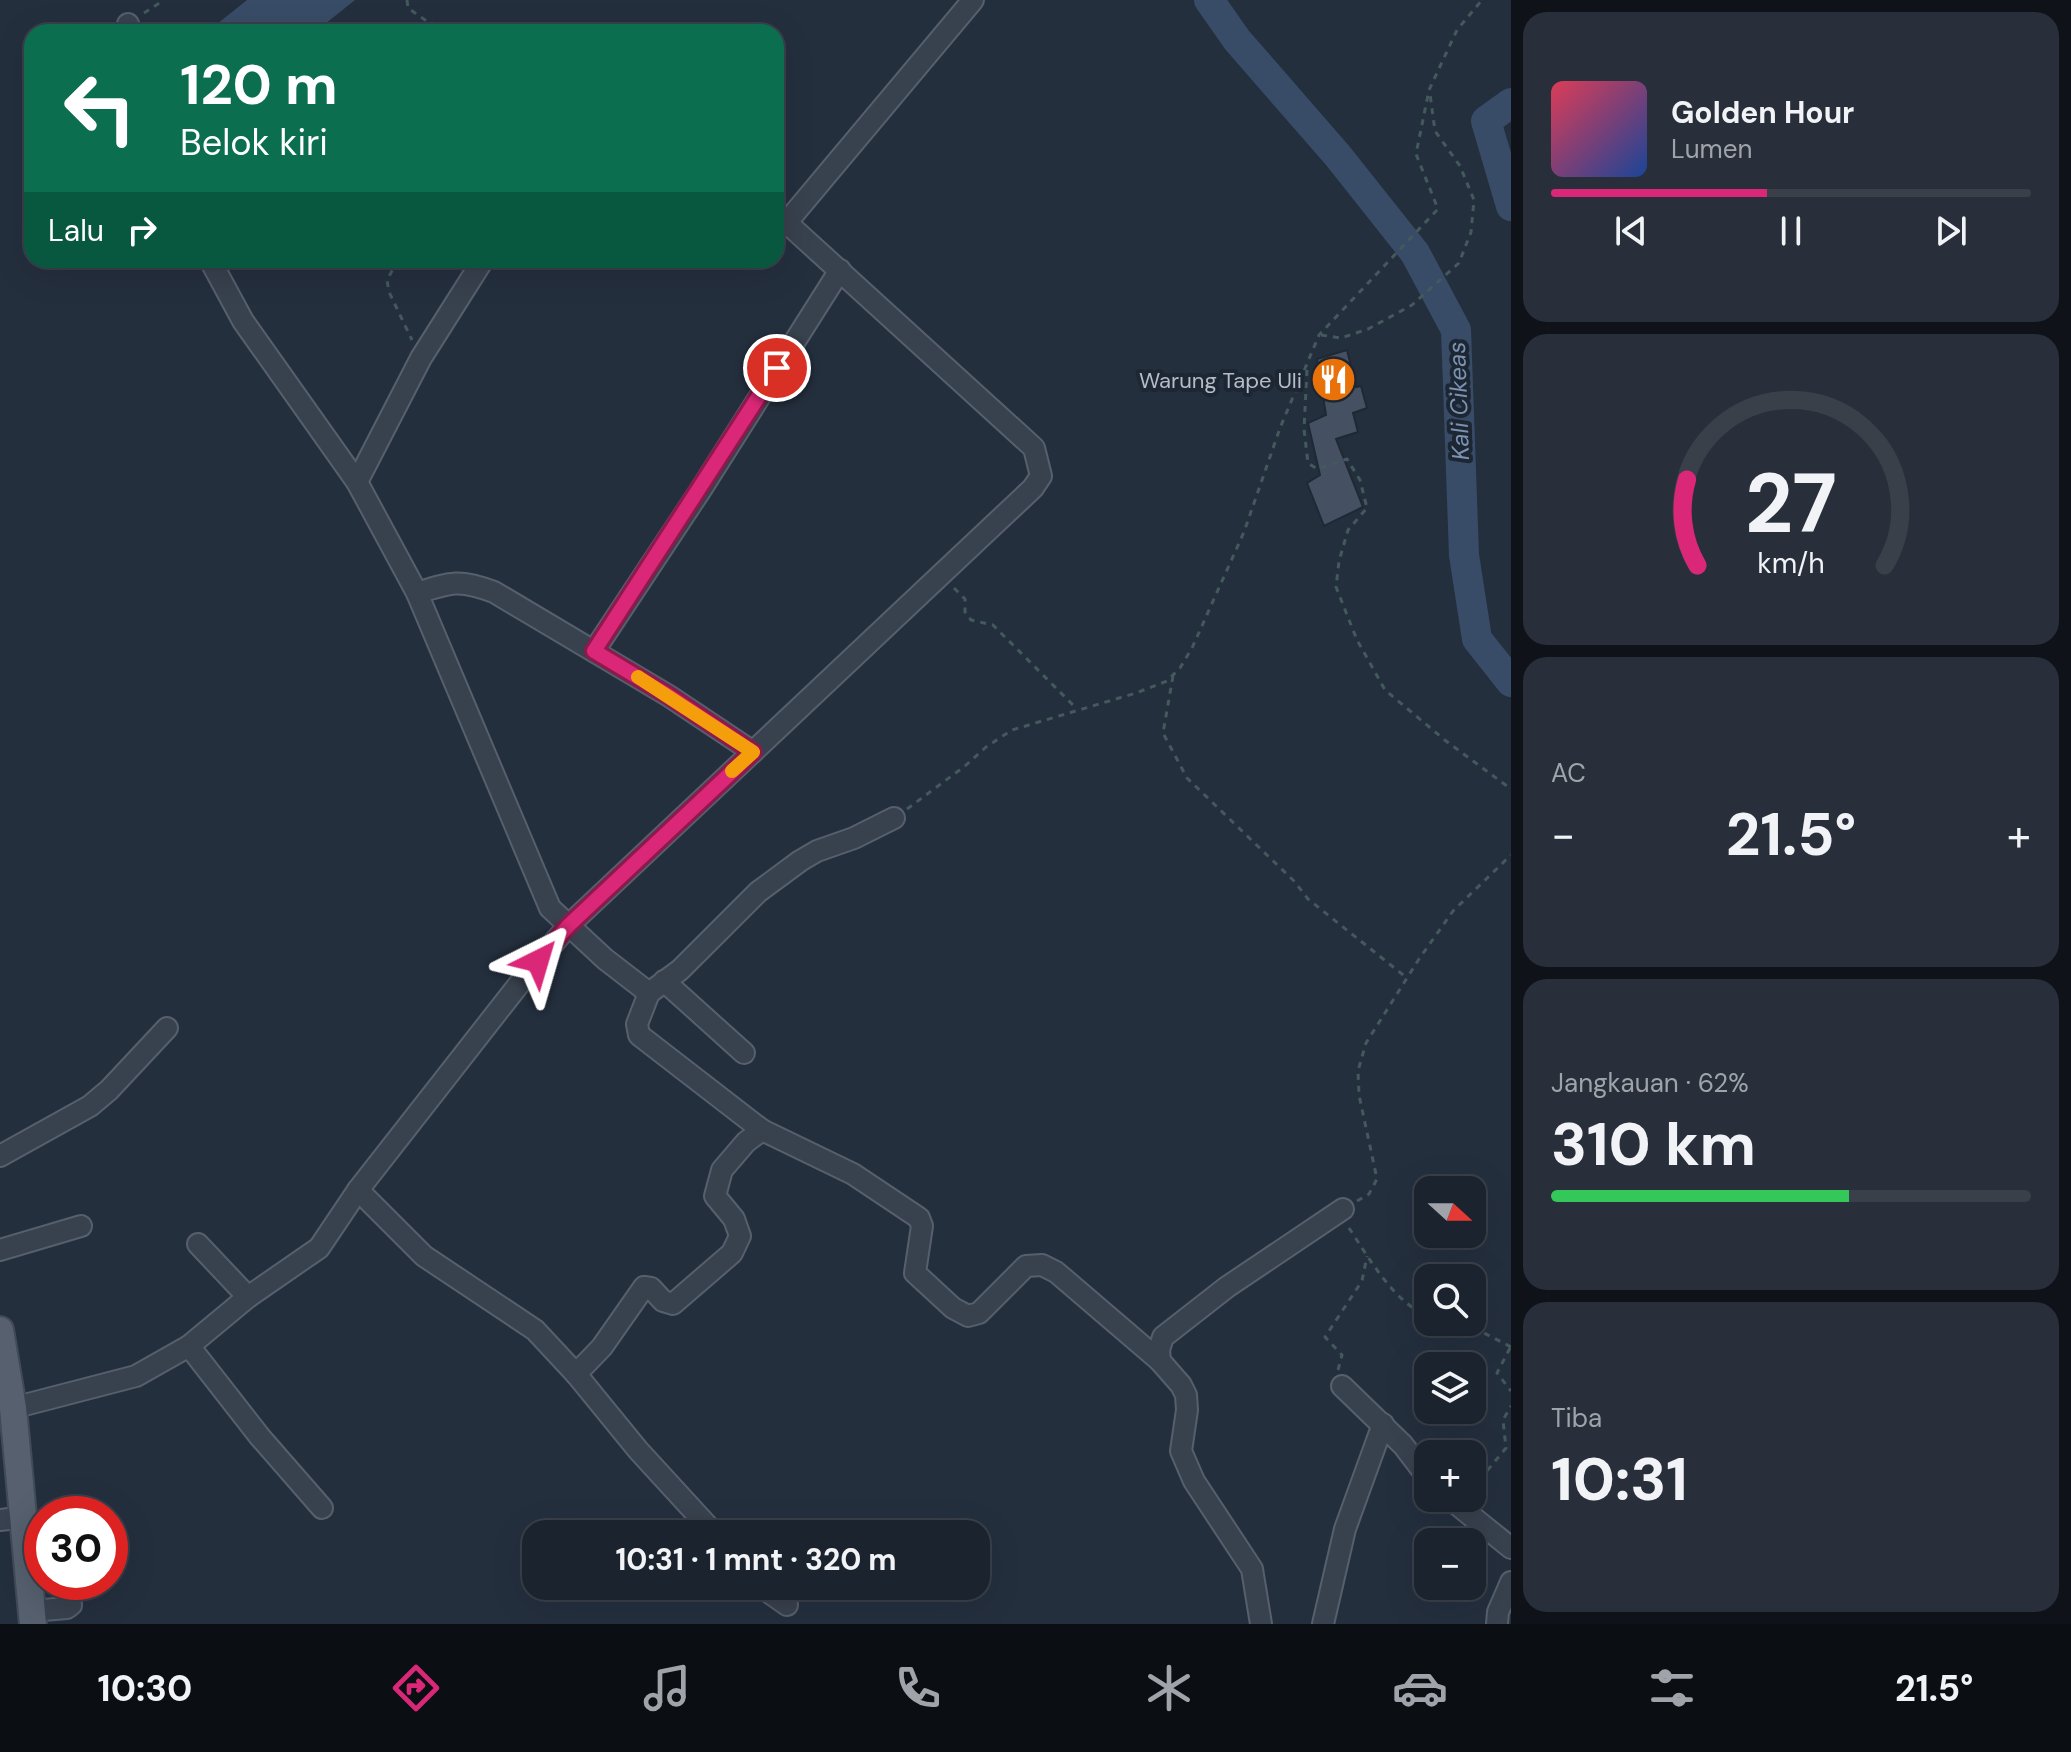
<!DOCTYPE html>
<html lang="id">
<meta charset="utf-8">
<style>
body{margin:0;font-family:"DM Sans",sans-serif;background:#282f3a;color:#f1f3f6;height:100vh;display:flex;flex-direction:column;font-size:30px;white-space:nowrap}
*{box-sizing:border-box;margin:0}
p{font-size:26px;color:#a0a4aa}
.icon{flex:none;width:44px;height:44px;fill:none;stroke:currentColor;stroke-width:2;stroke-linecap:round;stroke-linejoin:round}
.map{position:relative;flex:1;overflow:hidden}
.sheet{display:flex;flex-direction:column;gap:12px;padding:12px;background:#0f1319;width:560px}
.sheet>*{flex:none}
.guide{position:absolute;left:24px;top:24px;width:760px;height:244px;border-radius:24px;box-shadow:0 8px 32px #0002,0 0 0 2px #39404a;background:#0b6e4f;color:#fff;overflow:hidden}
.needle{width:52px;rotate:111deg}
.fabs{position:absolute;left:1414px;top:1176px;display:grid;gap:16px}
.fabs a{display:grid;place-items:center;width:72px;height:72px;border-radius:16px;background:#1b232e;box-shadow:0 8px 32px #0002,0 0 0 2px #39404a;font-size:40px}
.speed{position:absolute;left:24px;top:1496px;display:flex;gap:16px;font-size:40px;font-weight:700;text-align:center}
.speed>*{display:grid;place-content:center;width:104px;height:104px;border-radius:50%;background:#1b232e;box-shadow:0 8px 32px #0002,0 0 0 2px #39404a;line-height:1}
.speed .limit{border:12px solid #d22;background:#fff;color:#111}
.pin{position:absolute;display:grid;place-items:center;width:68px;height:68px;color:#fff;margin:-34px;border:4px solid #fff;border-radius:50%;box-shadow:0 2px 8px #0007}
.me{position:absolute;width:88px;margin:-44px;rotate:40deg;stroke-linejoin:round;filter:drop-shadow(0 0 6px #0008)}
.turn{display:flex;align-items:center;gap:28px;height:168px;padding:0 24px;font-size:36px}
.turn .icon{width:104px;height:104px;stroke-width:2.5}
.turn b{display:block;font-size:56px;line-height:68px}
.then{display:flex;align-items:center;height:76px;padding:0 24px;background:#0003;gap:16px;font-size:30px}
.big{font-size:60px;font-weight:700;line-height:1.1}
.sheet .card{flex:1;display:flex;flex-direction:column;justify-content:center;gap:12px;min-width:0;padding:0 28px;border-radius:24px;background:#282f3a}
.sheet .dial{align-items:center;gap:0}
.dial svg{height:208px;overflow:visible;fill:none;stroke:#39404a;stroke-width:7;stroke-linecap:round;text-anchor:middle}
.dial text{fill:#f1f3f6;stroke:none}
.song{display:flex;align-items:center;gap:24px}
.cover{width:96px;height:96px;border-radius:12px;background:linear-gradient(135deg,hsl(350 70% 55%),hsl(220 70% 35%))}
.played{height:8px;border-radius:4px;background:linear-gradient(90deg,#db2777 45%,#39404a 45%)}
.keys{display:flex;justify-content:space-around;direction:ltr}
.heat{display:flex;justify-content:space-between;align-items:center;font-size:44px;direction:ltr}
.charge{height:12px;border-radius:6px;background:linear-gradient(90deg,#34c759 62%,#39404a 0)}
.trip{position:absolute;left:522px;top:1520px;width:468px;height:80px;border-radius:24px;background:#1b232e;box-shadow:0 8px 32px #0002,0 0 0 2px #39404a;font-weight:700;line-height:80px;text-align:center}
.tab-bar{display:flex;height:128px;justify-content:space-around;align-items:center;background:#0b0e12;color:#a0a4aa}
.tab-bar .icon{width:56px;height:56px}
.tab-bar .active{color:#db2777}
.tab-bar b{font-size:36px;color:#f1f3f6}
main{display:flex;flex:1;min-height:0}
.map>svg:first-child{display:block}
</style>
<main>
<div class="map">
<svg width="1511" height="1624" viewBox="0 0 1511 1624">
<rect width="100%" height="100%" fill="#242f3e"/>
<path fill="#394c67" d="M247 0H355L315 32H207Z"/>
<g fill="none" stroke-linecap="round" stroke-linejoin="round">
<g stroke="#394c67" stroke-width="30">
<path d="M1209 0 1237 40 1338 156 1415 253 1456 330 1464 555 1477 639 1511 682"/>
<path d="M1511 103 1486 121 1511 206"/>
</g>
</g>
<path fill="#455162" stroke="#1f2835" stroke-width="2" d="M1347 350 1356 387 1361 386 1367 408 1353 413 1358 432 1336 439 1363 507 1324 526 1307 483 1320 475 1308 423 1326 415 1317 359Z"/>
<g fill="none" stroke-linecap="round" stroke-linejoin="round">
<defs>
<g id="minor">
<path d="M128 24 131 32"/>
<path d="M787 222 973 0"/>
<path d="M210 260 243 321 357 482 417 593 550 908 605 959 649 993 637 1024 639 1035 762 1130 853 1174 919 1218 922 1226 915 1273 953 1308 968 1316 979 1313 1026 1266 1042 1265 1056 1272 1160 1361"/>
<path d="M357 482 421 358 483 260"/>
<path d="M417 593C451 582 460 579 494 592L669 696 753 752"/>
<path d="M594 651 700 491 840 270"/>
<path d="M664 981 744 1053"/>
<path d="M649 993 680 970 758 892 800 861 817 851 854 838 894 818"/>
<path d="M0 1156 90 1106 109 1090 167 1028"/>
<path d="M358 1190 424 1256 535 1330 576 1374 638 1450 715 1534"/>
<path d="M198 1244 248 1297"/>
<path d="M0 1250 81 1226"/>
<path d="M189 1346 260 1437 322 1508"/>
<path d="M576 1374 602 1347 644 1287 651 1288 663 1301 673 1304 732 1253 740 1236 734 1219 715 1196 722 1170 746 1142 762 1130"/>
<path d="M1342 1386 1403 1445 1428 1478"/>
<path d="M13 1408 136 1376 189 1346 248 1297 319 1248 358 1190 523 979 568 926 1033 488 1041 476 1034 448 776 213"/>
<path d="M1449 1498 1511 1548"/>
<path d="M0 1520 23 1517"/>
<path d="M760 1586 787 1605"/>
<path d="M31 1611 67 1608 71 1605 68 1582"/>
<path d="M1261 1624 1252 1569 1194 1481 1181 1451 1187 1410 1186 1395 1181 1385 1160 1361 1159 1350 1163 1337 1227 1287 1343 1209"/>
<path d="M1323 1624 1345 1529 1383 1424"/>
<path d="M1497 1624 1498 1612 1511 1582"/>
</g>
<path id="major" d="M0 1330 13 1408 33 1624"/>
</defs>
<use href="#minor" stroke="#565f6c" stroke-width="24"/>
<use href="#major" stroke="#414a57" stroke-width="30"/>
<g stroke="#44595c" stroke-width="3" stroke-dasharray="6 6" stroke-linecap="butt">
<path d="M407 0 408 8 428 22 460 32"/>
<path d="M144 13 164 0"/>
<path d="M398 260 387 280 389 292 412 340"/>
<path d="M1321 335 1341 338 1368 329 1412 305 1459 263 1471 232 1474 200 1460 166 1435 131 1430 94"/>
<path d="M1307 370 1304 429 1308 463 1317 469 1347 459 1360 480 1367 508 1348 530 1339 561 1336 587 1357 640 1385 690 1446 741 1511 789"/>
<path d="M954 588 965 599V612L971 620 993 625 1077 709"/>
<path d="M1173 676 1163 733 1187 778 1294 881 1308 899 1407 978"/>
<path d="M907 809 965 766 986 747 1012 730 1136 693 1167 681 1180 668 1192 648 1244 532 1280 428 1319 335 1438 209 1416 154 1429 90 1457 30 1482 0"/>
<path d="M1357 1201 1369 1194 1377 1179 1359 1095 1358 1071 1366 1043 1419 959 1453 911 1511 855"/>
<path d="M1349 1228C1367 1255 1396 1306 1428 1315"/>
<path d="M1463 1322 1511 1347"/>
<path d="M1510 1348 1497 1373 1511 1391"/>
<path d="M1338 1370 1342 1355 1325 1337 1362 1281 1367 1256"/>
<path d="M1472 1489 1506 1448 1503 1420 1511 1406"/>
</g>
<use href="#minor" stroke="#38414e" stroke-width="20"/>
<use href="#major" stroke="#56606e" stroke-width="26"/>
</g>
<g fill="none" stroke-linecap="round" stroke-linejoin="round">
<defs>
<path id="route" d="M538 961 568 926 753 752 669 696 594 651 777 368"/>
</defs>
<use href="#route" stroke="#8e194d" stroke-width="20"/>
<use href="#route" stroke="#db2777" stroke-width="14"/>
<path stroke="#f59e0b" stroke-width="14" d="M638 677 753 752 732 771"/>
</g>
<defs>
<symbol id="restaurant-disc" viewBox="-11 -11 22 22"><circle r="9.5" fill="#e8710a" stroke="#1d2633"/><path d="M-5-6h1v4h1v-4h1v4h1v-4h1v5L-1.5 .5V6h-2V.5L-5-1ZM5-6V6H3V1.5H1.5Q1.5-4 5-6Z" fill="#fff"/></symbol>
</defs>
<g fill-rule="evenodd">
<use href="#restaurant-disc" x="1308" y="354" width="51" height="51"/>
</g>
<g text-anchor="middle" stroke-width="8" stroke-linejoin="round" paint-order="stroke">
<g font-size="22" fill="#b4bcc9" stroke="#1d2633" text-anchor="end">
<text x="1302" y="388">Warung Tape Uli</text>
</g>
<g font-size="24" font-style="italic" fill="#7c92b1" stroke="#1d2633">
<text transform="translate(1459 401) rotate(-92)" y="8">Kali Cikeas</text>
</g>
</g>
</svg>
<div class="fabs">
<a><svg class="needle" viewBox="-14 -14 28 28"><path d="M0-13l5 13h-10z" fill="#e53935"/><path d="M0 13l5-13h-10z" fill="#a0a4aa"/></svg></a>
<a><svg class="icon" aria-label="search" viewBox="0 0 24 24"><circle cx="10" cy="10" r="6"/><path d="M15 15l6 6"/></svg></a>
<a><svg class="icon" aria-label="layers" viewBox="0 0 24 24"><path d="M12 4l9 5-9 5-9-5zM3 14l9 5 9-5"/></svg></a>
<a>+</a>
<a>−</a>
</div>
<div class="speed"><div class="limit">30</div></div>
<div class="pin" style="left:777px;top:368px;background:#d93025"><svg class="icon" aria-label="arrive" viewBox="0 0 24 24"><path d="M6 21V4h12l-3 4 3 4H6"/></svg></div>
<svg class="me" style="left:538px;top:961px" viewBox="-20 -20 40 40"><path d="M0-17L14 15 0 8-14 15z" fill="#db2777" stroke="#fff" stroke-width="4"/></svg>
<div class="trip">10:31 · 1 mnt · 320 m</div>
<div class="guide">
<div class="turn"><svg class="icon" aria-label="left" viewBox="0 0 24 24"><path d="M17 20v-9H6M10 6l-5 5 5 5"/></svg><div><b>120 m</b>Belok kiri</div></div>
<div class="then">Lalu<svg class="icon" aria-label="right" viewBox="0 0 24 24"><path d="M7 20v-9h11M14 6l5 5-5 5"/></svg></div>
</div>
</div>
<section class="sheet">
<div class="card">
<div class="song"><i class="cover"></i><div><b>Golden Hour</b><p>Lumen</p></div></div>
<div class="played"></div>
<div class="keys"><svg class="icon" aria-label="previous" viewBox="0 0 24 24"><path d="M18 5L8 12l10 7zM5 5v14"/></svg><svg class="icon" aria-label="pause" viewBox="0 0 24 24"><path d="M8 5v14M16 5v14"/></svg><svg class="icon" aria-label="next" viewBox="0 0 24 24"><path d="M6 5l10 7-10 7zM19 5v14"/></svg></div>
</div>
<div class="card dial"><svg viewBox="0 0 100 80">
<path d="M14 69A42 42 0 1 1 86 69"/>
<path d="M14 69A42 42 0 0 1 10 36" stroke="#db2777"/>
<text x="50" y="56" font-size="32" font-weight="700">27</text>
<text x="50" y="72" font-size="11">km/h</text>
</svg></div>
<div class="card"><p>AC</p>
<div class="heat"><a>−</a><b class="big">21.5°</b><a>+</a></div>
</div>
<div class="card"><p>Jangkauan · 62%</p><b class="big">310 km</b><div class="charge"></div></div>
<div class="card"><p>Tiba</p><b class="big">10:31</b></div>
</section>
</main>
<nav class="tab-bar">
<b>10:30</b>
<svg class="icon active" aria-label="directions" viewBox="0 0 24 24"><path d="M12 3l9 9-9 9-9-9zM9 14v-3h6M13 9l2 2-2 2"/></svg>
<svg class="icon" aria-label="music" viewBox="0 0 24 24"><path d="M9 18V5l10-2v13"/><circle cx="6" cy="18" r="3"/><circle cx="16" cy="16" r="3"/></svg>
<svg class="icon" aria-label="phone" viewBox="0 0 24 24"><path d="M5 4h4l2 5-3 2q2 4 5 5l2-3 5 2v4C11 20 4 13 5 4z"/></svg>
<svg class="icon" aria-label="climate" viewBox="0 0 24 24"><path d="M12 3v18M4 7l16 10M4 17L20 7"/></svg>
<svg class="icon" aria-label="car" viewBox="0 0 24 24"><path d="M5 17H2v-5l4-1 3-4h7l3 4 3 1v5h-3M9 17h6M6 11h13"/><circle cx="7" cy="17" r="2"/><circle cx="17" cy="17" r="2"/></svg>
<svg class="icon" aria-label="filters" viewBox="0 0 24 24"><path d="M4 7h16M4 17h16"/><circle cx="9" cy="7" r="2"/><circle cx="15" cy="17" r="2"/></svg>
<b>21.5°</b>
</nav>
